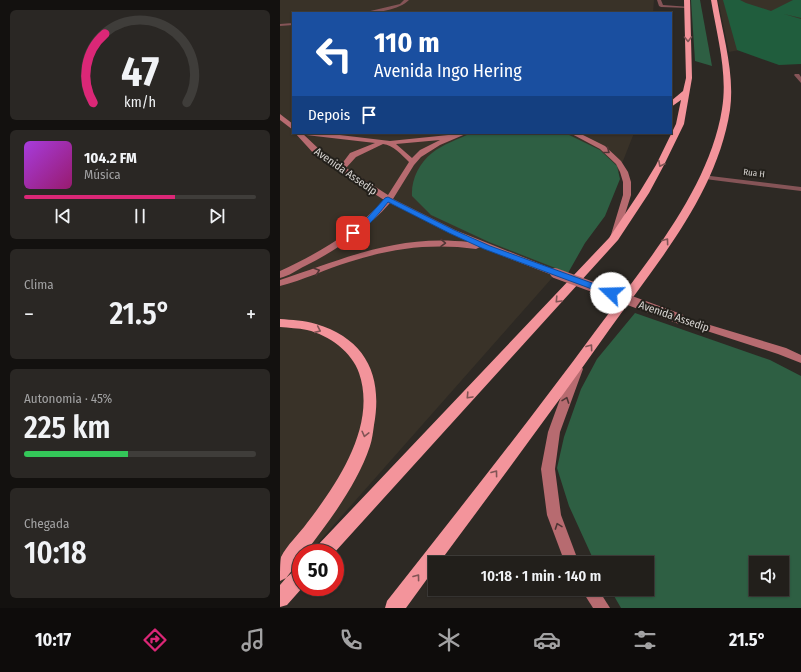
<!DOCTYPE html>
<html lang="pt">
<meta charset="utf-8">
<style>
body{margin:0;font-family:"Fira Sans Condensed",sans-serif;background:#2a2724;color:#f1f3f6;height:100vh;display:flex;flex-direction:column;font-size:15px;white-space:nowrap}
*{box-sizing:border-box;margin:0}
p{font-size:13px;color:#a2a2a3}
.icon{flex:none;width:22px;height:22px;fill:none;stroke:currentColor;stroke-width:2;stroke-linecap:round;stroke-linejoin:round}
.map{position:relative;flex:1;overflow:hidden}
.side{display:flex;flex-direction:column;gap:10px;padding:10px;background:#13110f;width:280px}
.side>*{flex:none}
.banner{position:absolute;left:12px;top:12px;width:380px;height:122px;border-radius:0px;box-shadow:0 1px 3px #0004,0 0 0 1px #3f3d3a;background:#1a4fa0;color:#fff;overflow:hidden}
.tools{position:absolute;left:469px;top:556px;display:grid;gap:8px}
.tools a{display:grid;place-items:center;width:40px;height:40px;border-radius:0px;background:#221f1b;box-shadow:0 1px 3px #0004,0 0 0 1px #3f3d3a;font-size:20px}
.speed{position:absolute;left:12px;top:544px;display:flex;gap:8px;font-size:20px;font-weight:700;text-align:center}
.speed>*{display:grid;place-content:center;width:52px;height:52px;border-radius:50%;background:#221f1b;box-shadow:0 1px 3px #0004,0 0 0 1px #3f3d3a;line-height:1}
.speed .limit{border:6px solid #d22;background:#fff;color:#111}
.pin{position:absolute;display:grid;place-items:center;width:34px;height:34px;color:#fff;margin:-17px;border-radius:8px;box-shadow:0 2px 6px #0006}
.me{position:absolute;width:44px;margin:-22px;rotate:291deg;stroke-linejoin:round;filter:drop-shadow(0 0 3px #0008)}
.turn{display:flex;align-items:center;gap:14px;height:84px;padding:0 16px;font-size:18px}
.turn .icon{width:52px;height:52px;stroke-width:2.5}
.turn b{display:block;font-size:28px;line-height:34px}
.then{display:flex;align-items:center;height:38px;padding:0 16px;background:#0003;gap:8px;font-size:15px}
.big{font-size:30px;font-weight:600;line-height:1.1}
.side .card{flex:1;display:flex;flex-direction:column;justify-content:center;gap:6px;min-width:0;padding:0 14px;border-radius:6px;background:#2a2724}
.side .dial{align-items:center;gap:0}
.dial svg{height:104px;overflow:visible;fill:none;stroke:#3f3d3a;stroke-width:7;stroke-linecap:round;text-anchor:middle}
.dial text{fill:#f1f3f6;stroke:none}
.song{display:flex;align-items:center;gap:12px}
.cover{width:48px;height:48px;border-radius:6px;background:linear-gradient(135deg,hsl(280 70% 55%),hsl(320 70% 35%))}
.played{height:4px;border-radius:2px;background:linear-gradient(90deg,#db2777 65%,#3f3d3a 65%)}
.keys{display:flex;justify-content:space-around;direction:ltr}
.heat{display:flex;justify-content:space-between;align-items:center;font-size:22px;direction:ltr}
.charge{height:6px;border-radius:3px;background:linear-gradient(90deg,#34c759 45%,#3f3d3a 0)}
.trip{position:absolute;left:148px;top:556px;width:226px;height:40px;border-radius:0px;background:#221f1b;box-shadow:0 1px 3px #0004,0 0 0 1px #3f3d3a;font-weight:600;line-height:40px;text-align:center}
.dock{display:flex;height:64px;justify-content:space-around;align-items:center;background:#0e0c0b;color:#a2a2a3}
.dock .icon{width:28px;height:28px}
.dock .active{color:#db2777}
.dock b{font-size:18px;color:#f1f3f6}
main{display:flex;flex:1;min-height:0}
.map>svg:first-child{display:block}
</style>
<main>
<section class="side">
<div class="card dial"><svg viewBox="0 0 100 80">
<path d="M14 69A42 42 0 1 1 86 69"/>
<path d="M14 69A42 42 0 0 1 23 16" stroke="#db2777"/>
<text x="50" y="56" font-size="32" font-weight="700">47</text>
<text x="50" y="72" font-size="11">km/h</text>
</svg></div>
<div class="card">
<div class="song"><i class="cover"></i><div><b>104.2 FM</b><p>Música</p></div></div>
<div class="played"></div>
<div class="keys"><svg class="icon" aria-label="previous" viewBox="0 0 24 24"><path d="M18 5L8 12l10 7zM5 5v14"/></svg><svg class="icon" aria-label="pause" viewBox="0 0 24 24"><path d="M8 5v14M16 5v14"/></svg><svg class="icon" aria-label="next" viewBox="0 0 24 24"><path d="M6 5l10 7-10 7zM19 5v14"/></svg></div>
</div>
<div class="card"><p>Clima</p>
<div class="heat"><a>−</a><b class="big">21.5°</b><a>+</a></div>
</div>
<div class="card"><p>Autonomia · 45%</p><b class="big">225 km</b><div class="charge"></div></div>
<div class="card"><p>Chegada</p><b class="big">10:18</b></div>
</section>
<div class="map">
<svg width="521" height="608" viewBox="0 0 521 608">
<rect width="100%" height="100%" fill="#2d2924"/>
<g fill="#393228">
<path d="M0 0H374L373 13H13V133H354L317 227 29 553H21V562L0 586Z"/>
<path d="M438 0H521V38L449 52Z"/>
</g>
<g fill="#2e5f43" fill-rule="evenodd">
<path d="M411 0H420L432 66 415 61Z"/>
<path d="M191 133H285L320 150 337 166 340 179 325 216 305 243 288 273 209 242 151 215 132 196C131 180 139 163 152 153 163 144 179 139 191 133Z"/>
<path d="M355 313 490 360 521 376V608H341L330 589H367V563H315L289 506 277 468 284 437 301 389 317 359ZM476 563H502V589H476Z"/>
</g>
<path fill="#205d3d" d="M443 0H460L466 3 491 11 513 0H521V18L504 14 521 19V64L499 65 457 50Z"/>
<g fill="none" stroke-linecap="round" stroke-linejoin="round">
<g fill="#855457" fill-rule="evenodd">
<path d="M124 0H129C119 10 96 13 82 13L120 4Z"/>
<path d="M377 0H381L383 5 410 7 408 8 381 7 379 6Z"/>
<path d="M13 23V25L0 26V24Z"/>
</g>
<g fill="#855457" fill-rule="evenodd">
<path d="M515 74H519L521 77V83L514 75Z"/>
<path d="M422 175 521 187V191L425 179 421 177Z"/>
</g>
<g fill="#b76b70" fill-rule="evenodd">
<path d="M0 114 13 124V130L0 120Z"/>
<path d="M15 133H22L41 151 61 165 70 153 95 143 26 135 23 133H43L110 141 188 133 160 145 141 157 134 165 113 199 175 230 278 271 280 273 275 276 272 275 200 247 196 249C152 243 112 248 69 262 46 269 24 280 0 286V280C67 258 116 234 189 242L110 203C86 230 57 250 25 266 17 270 9 276 0 278V271C39 253 75 232 104 200L35 155ZM160 140 140 150 132 158 116 144ZM103 144C113 145 122 155 129 162L108 195 66 168 76 157Z"/>
<path d="M290 133H299L325 146 341 161 348 172 351 182V195L337 240H331L330 238 343 195V182L340 172 336 164 320 149Z"/>
<path d="M400 316 506 348 521 355V363L498 354 396 321 395 319Z"/>
<path d="M297 365 301 366 303 369 280 432 275 469 281 515 299 563H285L267 515 261 469 268 432 291 369 293 366Z"/>
<path d="M301 589H318L330 608H313Z"/>
</g>
<g fill="#f3949b" fill-rule="evenodd">
<path d="M404 0H410L412 78 404 124 384 165 369 193 338 240 54 553H33L36 547 329 238 359 193 376 165 396 124 401 100 391 107V101L403 91 406 78Z"/>
<path d="M431 0H437C443 36 455 74 450 110 437 194 377 263 329 330 274 408 216 486 159 563H155V568L126 608H105L107 601C177 512 247 424 314 333 362 268 429 191 442 109 448 73 437 36 431 0Z"/>
<path d="M0 319C12 320 24 320 36 324 86 339 103 376 94 425 93 432 92 440 90 446 77 485 50 520 25 553H21V559L6 578 15 570 21 567V587H23L7 605 0 607V585L6 578 0 581C0 574 0 562 1 557 7 545 19 534 27 523 58 483 97 425 79 373 72 352 49 335 27 330 18 328 9 328 0 327Z"/>
</g>
<path stroke="#b76b70" stroke-width="10" d="M275 273 400 319"/>
</g>
<defs><path id="oneway-chevron" d="M-2-3.5L2.5 0L-2 3.5" fill="none" stroke-width="1.6" stroke-linecap="round" stroke-linejoin="round"/></defs>
<g stroke="#815455">
<use href="#oneway-chevron" transform="translate(408 39) rotate(89)"/>
<use href="#oneway-chevron" transform="translate(381 164) rotate(117)"/>
<use href="#oneway-chevron" transform="translate(386 241) rotate(-54)"/>
<use href="#oneway-chevron" transform="translate(278 300) rotate(133)"/>
<use href="#oneway-chevron" transform="translate(38 330) rotate(24)"/>
<use href="#oneway-chevron" transform="translate(310 347) rotate(-54)"/>
<use href="#oneway-chevron" transform="translate(189 396) rotate(133)"/>
<use href="#oneway-chevron" transform="translate(85 434) rotate(104)"/>
<use href="#oneway-chevron" transform="translate(215 473) rotate(-53)"/>
<use href="#oneway-chevron" transform="translate(137 577) rotate(-53)"/>
</g>
<g stroke="#4f3635">
<use href="#oneway-chevron" transform="translate(327 151) rotate(38)"/>
<use href="#oneway-chevron" transform="translate(163 243) rotate(1)"/>
<use href="#oneway-chevron" transform="translate(37 271) rotate(-19)"/>
<use href="#oneway-chevron" transform="translate(286 400) rotate(-70)"/>
<use href="#oneway-chevron" transform="translate(278 526) rotate(-110)"/>
</g>
<path fill="#1a73e8" stroke="#114b97" d="M108 197 174 230 210 246 334 291 335 293 331 296 328 295 204 249 169 233 108 202C101 211 81 237 70 235V231L87 218 105 198Z"/>
<g text-anchor="middle" stroke-width="4" stroke-linejoin="round" paint-order="stroke">
<g font-size="9" fill="#dad7d4" stroke="#23201b">
<text transform="translate(474 173) rotate(7)" y="3">Rua H</text>
</g>
<g font-size="11" fill="#dad7d4" stroke="#23201b">
<text transform="translate(66 171) rotate(35)" y="4">Avenida Assedip</text>
<text transform="translate(394 316) rotate(19)" y="4">Avenida Assedip</text>
</g>
</g>
</svg>
<div class="tools">
<a><svg class="icon" aria-label="sound" viewBox="0 0 24 24"><path d="M4 9h4l5-4v14l-5-4H4zM17 9q2 3 0 6"/></svg></a>
</div>
<div class="speed"><div class="limit">50</div></div>
<div class="pin" style="left:73px;top:233px;background:#d93025"><svg class="icon" aria-label="arrive" viewBox="0 0 24 24"><path d="M6 21V4h12l-3 4 3 4H6"/></svg></div>
<svg class="me" style="left:331px;top:293px" viewBox="-20 -20 40 40"><circle r="19" fill="#fff"/><path d="M0-13L10 11 0 6-10 11z" fill="#1a73e8"/></svg>
<div class="trip">10:18 · 1 min · 140 m</div>
<div class="banner">
<div class="turn"><svg class="icon" aria-label="left" viewBox="0 0 24 24"><path d="M17 20v-9H6M10 6l-5 5 5 5"/></svg><div><b>110 m</b>Avenida Ingo Hering</div></div>
<div class="then">Depois<svg class="icon" aria-label="arrive" viewBox="0 0 24 24"><path d="M6 21V4h12l-3 4 3 4H6"/></svg></div>
</div>
</div>
</main>
<nav class="dock">
<b>10:17</b>
<svg class="icon active" aria-label="directions" viewBox="0 0 24 24"><path d="M12 3l9 9-9 9-9-9zM9 14v-3h6M13 9l2 2-2 2"/></svg>
<svg class="icon" aria-label="music" viewBox="0 0 24 24"><path d="M9 18V5l10-2v13"/><circle cx="6" cy="18" r="3"/><circle cx="16" cy="16" r="3"/></svg>
<svg class="icon" aria-label="phone" viewBox="0 0 24 24"><path d="M5 4h4l2 5-3 2q2 4 5 5l2-3 5 2v4C11 20 4 13 5 4z"/></svg>
<svg class="icon" aria-label="climate" viewBox="0 0 24 24"><path d="M12 3v18M4 7l16 10M4 17L20 7"/></svg>
<svg class="icon" aria-label="car" viewBox="0 0 24 24"><path d="M5 17H2v-5l4-1 3-4h7l3 4 3 1v5h-3M9 17h6M6 11h13"/><circle cx="7" cy="17" r="2"/><circle cx="17" cy="17" r="2"/></svg>
<svg class="icon" aria-label="filters" viewBox="0 0 24 24"><path d="M4 7h16M4 17h16"/><circle cx="9" cy="7" r="2"/><circle cx="15" cy="17" r="2"/></svg>
<b>21.5°</b>
</nav>
